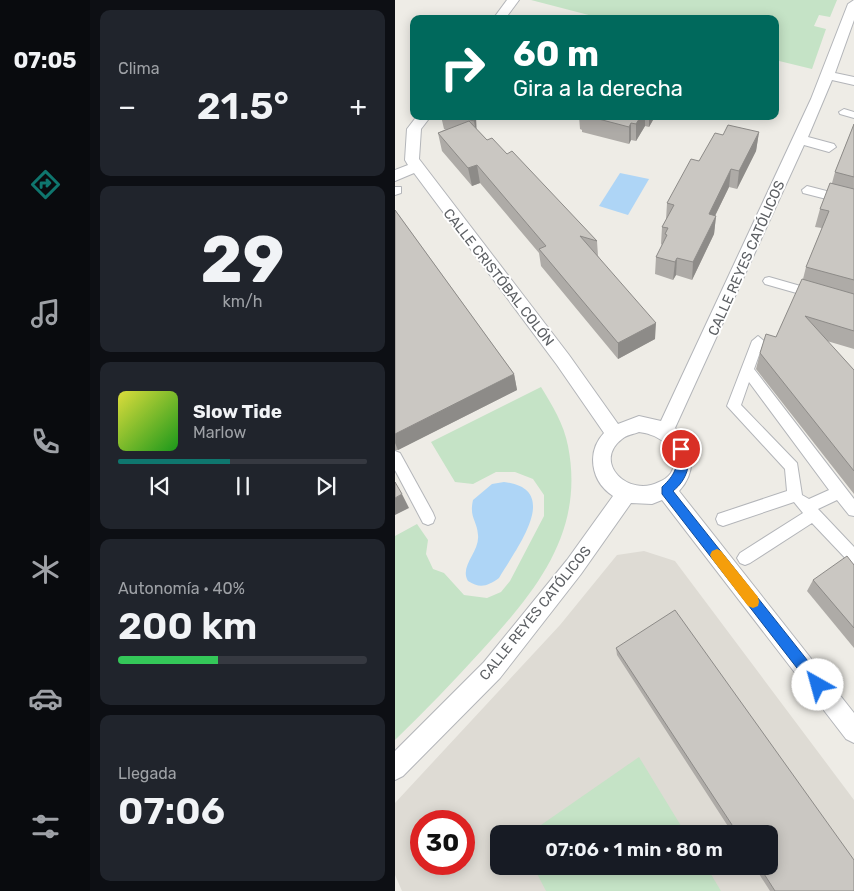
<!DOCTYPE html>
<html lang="es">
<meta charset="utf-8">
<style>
body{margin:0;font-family:Rubik,sans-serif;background:#20242c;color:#f1f3f6;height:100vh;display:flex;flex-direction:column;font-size:19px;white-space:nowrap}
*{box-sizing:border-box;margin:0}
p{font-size:16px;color:#9ea1a6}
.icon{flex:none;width:28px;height:28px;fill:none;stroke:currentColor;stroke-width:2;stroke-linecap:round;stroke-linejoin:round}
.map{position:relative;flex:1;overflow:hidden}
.side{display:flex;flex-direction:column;gap:10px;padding:10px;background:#0d0f14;width:305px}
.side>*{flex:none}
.guide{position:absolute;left:15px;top:15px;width:369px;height:105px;border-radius:10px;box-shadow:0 2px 12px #0003;background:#00695c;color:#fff;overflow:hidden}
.speed{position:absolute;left:15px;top:810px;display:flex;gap:10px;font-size:25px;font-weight:700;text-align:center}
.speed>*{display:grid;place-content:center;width:65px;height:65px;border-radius:50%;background:#171b24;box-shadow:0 2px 12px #0003;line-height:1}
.speed .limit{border:8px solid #d22;background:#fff;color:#111}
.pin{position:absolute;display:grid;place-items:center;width:42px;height:42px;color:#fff;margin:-21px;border:2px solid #fff;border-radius:50%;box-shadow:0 1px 5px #0007}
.me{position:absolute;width:55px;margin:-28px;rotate:322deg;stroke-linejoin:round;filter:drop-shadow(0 0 4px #0008)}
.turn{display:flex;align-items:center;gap:18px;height:105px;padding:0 20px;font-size:22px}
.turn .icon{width:65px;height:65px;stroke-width:2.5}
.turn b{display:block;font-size:35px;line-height:42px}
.big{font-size:38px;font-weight:600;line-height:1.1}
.side .tile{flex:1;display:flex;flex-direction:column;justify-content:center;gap:8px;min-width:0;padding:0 18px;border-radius:10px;background:#20242c}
.side .dial{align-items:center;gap:0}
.dial b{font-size:65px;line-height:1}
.song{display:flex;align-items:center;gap:15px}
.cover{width:60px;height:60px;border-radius:8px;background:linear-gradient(135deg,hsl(60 70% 55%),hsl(120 70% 35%))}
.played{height:5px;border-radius:2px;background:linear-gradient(90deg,#0f766e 45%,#363941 45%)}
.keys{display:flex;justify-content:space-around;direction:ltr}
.heat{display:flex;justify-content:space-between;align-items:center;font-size:28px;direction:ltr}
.charge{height:8px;border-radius:4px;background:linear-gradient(90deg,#34c759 40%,#363941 0)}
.trip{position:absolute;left:95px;top:825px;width:288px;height:50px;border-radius:10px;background:#171b24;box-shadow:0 2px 12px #0003;font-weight:600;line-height:50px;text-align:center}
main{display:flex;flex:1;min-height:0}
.tab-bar{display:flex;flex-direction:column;width:90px;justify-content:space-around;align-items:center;background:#090b0e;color:#9ea1a6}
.tab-bar .icon{width:35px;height:35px}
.tab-bar .selected{color:#0f766e}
.tab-bar b{font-size:22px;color:#f1f3f6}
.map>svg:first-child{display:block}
</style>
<main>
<nav class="tab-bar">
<b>07:05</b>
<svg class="icon selected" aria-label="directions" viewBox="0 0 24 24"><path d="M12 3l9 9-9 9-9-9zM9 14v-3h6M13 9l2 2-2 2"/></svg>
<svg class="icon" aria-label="music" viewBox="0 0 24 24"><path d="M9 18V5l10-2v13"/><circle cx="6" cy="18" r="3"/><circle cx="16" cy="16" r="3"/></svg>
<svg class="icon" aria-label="phone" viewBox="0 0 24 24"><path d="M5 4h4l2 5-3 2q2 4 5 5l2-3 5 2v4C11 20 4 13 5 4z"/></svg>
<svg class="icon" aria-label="climate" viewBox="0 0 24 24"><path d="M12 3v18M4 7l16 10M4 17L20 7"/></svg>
<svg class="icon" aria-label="car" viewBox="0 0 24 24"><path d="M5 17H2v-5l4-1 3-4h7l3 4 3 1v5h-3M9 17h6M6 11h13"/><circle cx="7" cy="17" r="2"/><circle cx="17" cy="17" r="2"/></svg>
<svg class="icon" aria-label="filters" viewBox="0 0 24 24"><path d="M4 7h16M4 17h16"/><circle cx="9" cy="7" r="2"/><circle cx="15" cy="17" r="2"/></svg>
</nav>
<section class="side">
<div class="tile"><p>Clima</p>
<div class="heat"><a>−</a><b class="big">21.5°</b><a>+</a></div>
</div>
<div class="tile dial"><b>29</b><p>km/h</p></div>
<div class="tile">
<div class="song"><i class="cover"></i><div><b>Slow Tide</b><p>Marlow</p></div></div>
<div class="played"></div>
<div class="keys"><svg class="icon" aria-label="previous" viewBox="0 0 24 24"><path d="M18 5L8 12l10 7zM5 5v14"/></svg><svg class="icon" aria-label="pause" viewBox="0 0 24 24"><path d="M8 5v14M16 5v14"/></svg><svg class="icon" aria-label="next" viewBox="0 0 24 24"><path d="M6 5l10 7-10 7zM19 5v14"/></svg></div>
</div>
<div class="tile"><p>Autonomía · 40%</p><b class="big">200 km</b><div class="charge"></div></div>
<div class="tile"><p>Llegada</p><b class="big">07:06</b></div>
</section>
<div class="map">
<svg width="459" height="891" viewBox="0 0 459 891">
<rect width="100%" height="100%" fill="#eeece6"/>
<path fill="#dedbd4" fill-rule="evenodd" d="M249 551 280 561 459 800V891H7L0 875V803L165 625 222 555ZM26 821H69V864H26ZM104 834H374V866H104Z"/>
<g fill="#c5e3c6">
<path d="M136 0H442L435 17 424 15 419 26 431 29 417 69 380 60V19H209Z"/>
<path d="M146 387C157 405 169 424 173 446 190 532 141 591 87 650 59 681 30 711 0 740V536L22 524 33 540 31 554 38 569 49 573 69 595 92 598 106 592 115 581 149 516V495L138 479 120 472H101L78 484 60 482 36 442Z"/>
<path d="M244 757 291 834H133Z"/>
<path d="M138 866H311L326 891H151Z"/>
</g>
<g fill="#aed5f6">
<path d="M225 173 254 179 233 215 204 206Z"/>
<path d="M109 482C169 489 120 550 104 578 93 586 85 589 73 581 64 566 85 552 83 535 82 520 74 518 78 500L97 484Z"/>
</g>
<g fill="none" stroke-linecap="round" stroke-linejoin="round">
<defs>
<g id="pedestrian">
<path d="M449 109 459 112V118L445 114 444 112Z"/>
<path d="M412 186 459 198V206L408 193 407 190Z"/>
<path d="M0 187H6V193L0 195Z"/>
<path d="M374 277 423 291 425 294 419 298 370 284 368 281 370 278Z"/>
<path d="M363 336 369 341 359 369 459 499V516L454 515 442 500 423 509 459 547V564L454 562 417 523 355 563 350 565 345 563 342 558 345 553 408 513 399 502 328 526 323 524 321 519 323 514 392 491 390 469 332 406 357 341ZM354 382 434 490 414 499 407 495 402 463 346 405Z"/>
<path d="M0 451 5 453 38 513 40 518 38 523 33 525 28 523 0 470Z"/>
</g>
<g id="minor">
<path d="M112 0H124L110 19H98Z"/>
<path d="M459 0V20L440 73 459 77V85L437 80 413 137 439 144 441 147 434 152 409 145 280 428C301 445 301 473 284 491L459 713V743L451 739 267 500 257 504 236 503 186 574 105 678 8 776 0 780V751L89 662 172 560 218 496C196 482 191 452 209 433L162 365 19 173 0 181V170L13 165 10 160 12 129 22 116H36L26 129 24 159 174 355 223 424 244 416 266 421 416 99 453 4ZM244 432C263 434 289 450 276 473 273 477 269 480 264 482 233 498 197 462 227 439 231 435 239 434 244 432Z"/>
</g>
</defs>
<use href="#pedestrian" stroke="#b3b5b9" stroke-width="2"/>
<use href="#minor" stroke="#b3b5b9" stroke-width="2"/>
<use href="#pedestrian" fill="#fff" fill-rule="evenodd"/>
<use href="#minor" fill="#fff" fill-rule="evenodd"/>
</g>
<g fill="#aeaba7">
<path d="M46 116H81V129L92 140 112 154 202 241 203 256 260 339 223 359 146 266 144 253 85 183 77 186 47 151 43 133 51 129H49Z"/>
<path d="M90 116H100L98 119Z"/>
<path d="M184 116H264V117H260L254 127 250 126 241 141 236 140 234 144 187 132V130L185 129Z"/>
<path d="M459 124V349L432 341 459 370V494L361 369 365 353 381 337 408 279 411 267 427 228 420 227 425 209 437 183 440 172Z"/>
<path d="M364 132 361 151 342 189 334 187 320 216H321L319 234 297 280 281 275 278 280 260 274 261 257 267 245 266 244 267 227 271 220 272 203 304 161 328 135Z"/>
<path d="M0 210 119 374 122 390 3 450H0Z"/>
<path d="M459 565V648L412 591 418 580Z"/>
<path d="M221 648 459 891H375L359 866H374V834H338L222 655Z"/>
</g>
<g fill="#8d8b88">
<path d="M78 116H81L82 138 79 121Z"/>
<path d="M246 116H250V126L241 141V124Z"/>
<path d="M254 116H260L254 127Z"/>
<path d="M236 123V140L234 144V127Z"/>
<path d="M364 132 361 151 342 189 344 171Z"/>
<path d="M82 165 85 183 77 186 73 168Z"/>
<path d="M336 169 334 187 312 232 314 214Z"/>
<path d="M321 216 319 234 297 280 298 262Z"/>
<path d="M282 258 281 275 278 280 280 262Z"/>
<path d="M261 323 260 339 223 359V343Z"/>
<path d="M119 374 122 390 3 450 0 443V434Z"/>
<path d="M7 494 14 508 0 515V498Z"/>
</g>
<g fill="#cac7c2" stroke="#8d8b88">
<path d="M61 116H78L79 121Z"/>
<path d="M192 116H246L241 124 236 123 234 127Z"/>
<path d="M74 121 92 140 97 138 112 154 117 151 202 241 185 236 261 323 223 343 144 249 151 246 82 165 73 168 43 133Z"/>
<path d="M459 124V177L440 172Z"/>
<path d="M333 125 364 132 344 171 336 169 314 214 321 216 298 262 282 258 280 262 261 257 272 235 270 234 273 228 267 227 279 205 272 203 296 159 304 161 320 133 328 135Z"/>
<path d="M435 183 459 189V280L411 267 434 211 425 209Z"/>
<path d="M0 210 119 374 0 434Z"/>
<path d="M407 279 459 294V331L410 316 459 370V471L365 353 371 334 381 337Z"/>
<path d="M0 482 7 494 0 498Z"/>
<path d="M452 556 459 565V628L418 580Z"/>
<path d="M280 610 459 860V891H380L364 866H374V834H343L221 648Z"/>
</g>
<path fill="#1a73e8" stroke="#114b97" d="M286 444 290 445C298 462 292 480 278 491L428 680 430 685 428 690 423 692 419 690 267 494V487C280 475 284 466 281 449Z"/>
<path fill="#f59e0b" d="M322 549 326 551 363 597 364 602 363 606 358 608 353 606 317 559 315 555 317 551Z"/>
<g text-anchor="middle" stroke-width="4" stroke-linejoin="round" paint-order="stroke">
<g font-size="14" fill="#5d6064" stroke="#fff">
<text transform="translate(351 258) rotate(-66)" y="5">CALLE REYES CATÓLICOS</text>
<text transform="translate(104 277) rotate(52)" y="5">CALLE CRISTÓBAL COLÓN</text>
<text transform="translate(140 613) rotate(-51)" y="5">CALLE REYES CATÓLICOS</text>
</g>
</g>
</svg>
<div class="speed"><div class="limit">30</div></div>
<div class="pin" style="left:286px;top:449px;background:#d93025"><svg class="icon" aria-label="arrive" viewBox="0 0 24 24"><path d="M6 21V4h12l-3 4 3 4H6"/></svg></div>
<svg class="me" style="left:423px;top:685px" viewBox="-20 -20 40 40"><circle r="19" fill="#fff"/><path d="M0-13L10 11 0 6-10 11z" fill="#1a73e8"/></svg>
<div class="trip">07:06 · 1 min · 80 m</div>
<div class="guide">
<div class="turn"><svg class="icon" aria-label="right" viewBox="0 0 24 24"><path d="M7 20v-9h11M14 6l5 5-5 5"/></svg><div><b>60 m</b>Gira a la derecha</div></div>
</div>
</div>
</main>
